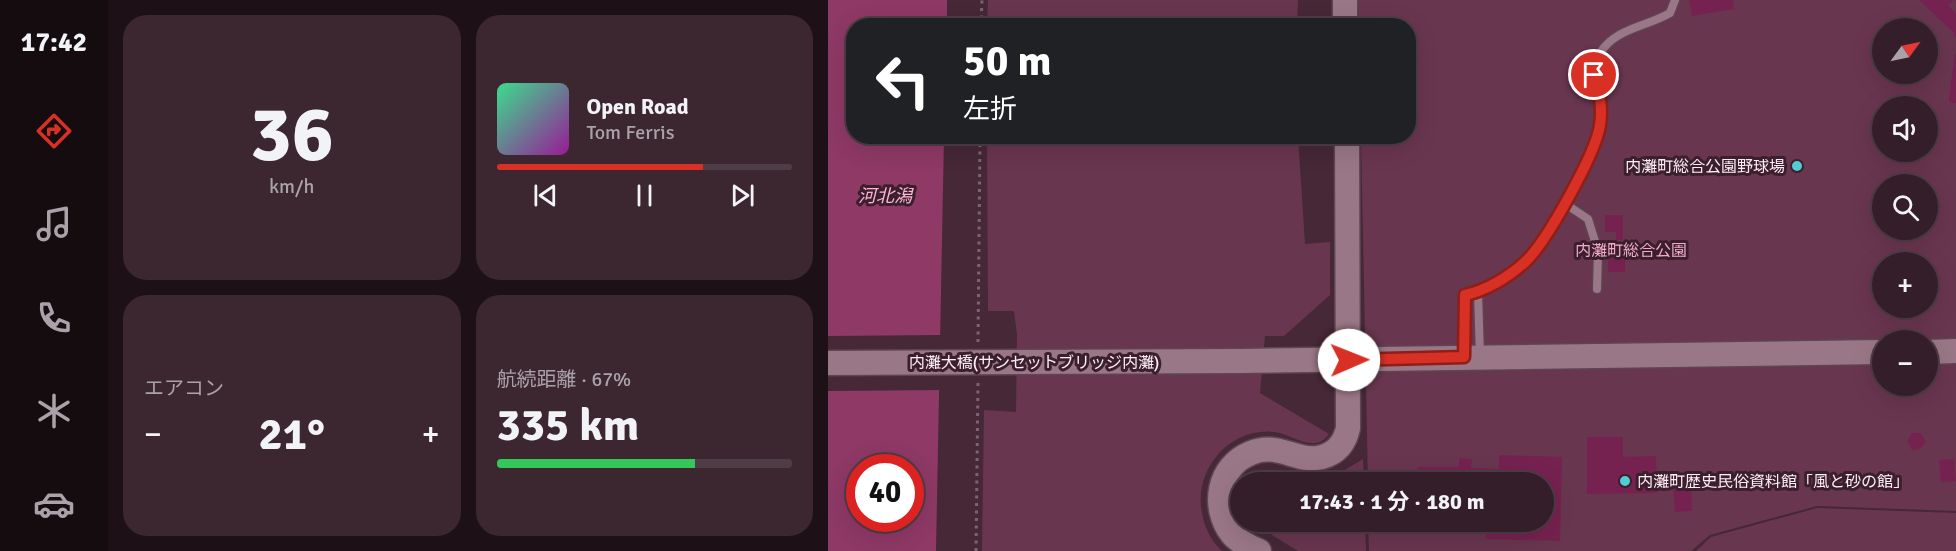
<!DOCTYPE html>
<html lang="ja">
<meta charset="utf-8">
<style>
body{margin:0;font-family:Signika,"Noto Sans JP",sans-serif;background:#3c2731;color:#f1f3f6;height:100vh;display:flex;flex-direction:column;font-size:22px;white-space:nowrap}
*{box-sizing:border-box;margin:0}
p{font-size:20px;color:#a9a2a8}
.icon{flex:none;width:33px;height:33px;fill:none;stroke:currentColor;stroke-width:2;stroke-linecap:round;stroke-linejoin:round}
.map{position:relative;flex:1;overflow:hidden}
.panel{display:flex;flex-direction:column;gap:15px;padding:15px;background:#1d1017;width:720px}
.panel>*{flex:none}
.banner{position:absolute;left:18px;top:18px;width:570px;height:126px;border-radius:24px;box-shadow:0 6px 24px #0002,0 0 0 2px #4e3c46;background:#202124;color:#fff;overflow:hidden}
.needle{width:39px;rotate:57deg}
.tools{position:absolute;left:1044px;top:18px;display:grid;gap:12px}
.tools a{display:grid;place-items:center;width:66px;height:66px;border-radius:50%;background:#341e29;box-shadow:0 6px 24px #0002,0 0 0 2px #4e3c46;font-size:30px}
.speed{position:absolute;left:18px;top:454px;display:flex;gap:12px;font-size:30px;font-weight:700;text-align:center}
.speed>*{display:grid;place-content:center;width:78px;height:78px;border-radius:50%;background:#341e29;box-shadow:0 6px 24px #0002,0 0 0 2px #4e3c46;line-height:1}
.speed .limit{border:9px solid #d22;background:#fff;color:#111}
.pin{position:absolute;display:grid;place-items:center;width:51px;height:51px;color:#fff;margin:-26px;border:3px solid #fff;border-radius:50%;box-shadow:0 2px 6px #0007}
.me{position:absolute;width:66px;margin:-33px;rotate:89deg;stroke-linejoin:round;filter:drop-shadow(0 0 4px #0008)}
.turn{display:flex;align-items:center;gap:21px;height:126px;padding:0 18px;font-size:27px}
.turn .icon{width:78px;height:78px;stroke-width:2.5}
.turn b{display:block;font-size:42px;line-height:51px}
.big{font-size:45px;font-weight:700;line-height:1.1}
.panel .tile{flex:1;display:flex;flex-direction:column;justify-content:center;gap:9px;min-width:0;padding:0 21px;border-radius:24px;background:#3c2731}
.panel .dial{align-items:center;gap:0}
.dial b{font-size:78px;line-height:1}
.song{display:flex;align-items:center;gap:18px}
.cover{width:72px;height:72px;border-radius:9px;background:linear-gradient(135deg,hsl(150 70% 55%),hsl(300 70% 35%))}
.played{height:6px;border-radius:3px;background:linear-gradient(90deg,#d93025 70%,#4e3c46 70%)}
.keys{display:flex;justify-content:space-around;direction:ltr}
.heat{display:flex;justify-content:space-between;align-items:center;font-size:33px;direction:ltr}
.charge{height:9px;border-radius:4px;background:linear-gradient(90deg,#34c759 67%,#4e3c46 0)}
.panel .tiles{flex:1;display:grid;gap:15px;grid-template-columns:repeat(2,1fr)}
.trip{position:absolute;left:402px;top:472px;width:324px;height:60px;border-radius:30px;background:#341e29;box-shadow:0 6px 24px #0002,0 0 0 2px #4e3c46;font-weight:700;line-height:60px;text-align:center}
main{display:flex;flex:1;min-height:0}
.menu{display:flex;flex-direction:column;width:108px;justify-content:space-around;align-items:center;background:#150c10;color:#a9a2a8}
.menu .icon{width:42px;height:42px}
.menu .active{color:#d93025}
.menu b{font-size:27px;color:#f1f3f6}
.map>svg:first-child{display:block}
</style>
<main>
<nav class="menu">
<b>17:42</b>
<svg class="icon active" aria-label="directions" viewBox="0 0 24 24"><path d="M12 3l9 9-9 9-9-9zM9 14v-3h6M13 9l2 2-2 2"/></svg>
<svg class="icon" aria-label="music" viewBox="0 0 24 24"><path d="M9 18V5l10-2v13"/><circle cx="6" cy="18" r="3"/><circle cx="16" cy="16" r="3"/></svg>
<svg class="icon" aria-label="phone" viewBox="0 0 24 24"><path d="M5 4h4l2 5-3 2q2 4 5 5l2-3 5 2v4C11 20 4 13 5 4z"/></svg>
<svg class="icon" aria-label="climate" viewBox="0 0 24 24"><path d="M12 3v18M4 7l16 10M4 17L20 7"/></svg>
<svg class="icon" aria-label="car" viewBox="0 0 24 24"><path d="M5 17H2v-5l4-1 3-4h7l3 4 3 1v5h-3M9 17h6M6 11h13"/><circle cx="7" cy="17" r="2"/><circle cx="17" cy="17" r="2"/></svg>
</nav>
<section class="panel">
<div class="tiles">
<div class="tile dial"><b>36</b><p>km/h</p></div>
<div class="tile">
<div class="song"><i class="cover"></i><div><b>Open Road</b><p>Tom Ferris</p></div></div>
<div class="played"></div>
<div class="keys"><svg class="icon" aria-label="previous" viewBox="0 0 24 24"><path d="M18 5L8 12l10 7zM5 5v14"/></svg><svg class="icon" aria-label="pause" viewBox="0 0 24 24"><path d="M8 5v14M16 5v14"/></svg><svg class="icon" aria-label="next" viewBox="0 0 24 24"><path d="M6 5l10 7-10 7zM19 5v14"/></svg></div>
</div>
<div class="tile"><p>エアコン</p>
<div class="heat"><a>−</a><b class="big">21°</b><a>+</a></div>
</div>
<div class="tile"><p>航続距離 · 67%</p><b class="big">335 km</b><div class="charge"></div></div>
</div>
</section>
<div class="map">
<svg width="1128" height="551" viewBox="0 0 1128 551">
<rect width="100%" height="100%" fill="#462837"/>
<g fill="#69364f" fill-rule="evenodd">
<path d="M160 0H470L469 25 159 26Z"/>
<path d="M530 0H1128V511L989 506 882 535 863 551H541L540 522H716V483H540L533 137 580 136V26L531 25ZM1054 28H1100V74H1054ZM1054 106H1100V152H1054ZM1054 184H1100V230H1054ZM1054 262H1100V308H1054ZM1054 340H1100V386H1054Z"/>
<path d="M159 137H470L477 244 502 242V295L456 336H437L432 393 501 434C497 439 493 443 486 443 472 444 460 433 446 432 404 427 369 466 373 506 375 524 381 539 394 551H154L156 410 188 412 189 335 186 311H160Z"/>
<path d="M535 459 536 483H422C446 457 465 484 492 479 508 476 522 467 535 459Z"/>
<path d="M989 508 1128 513V551H868L883 537Z"/>
<path d="M430 522H537L538 551H470L444 535Z"/>
</g>
<path fill="#8e3966" fill-rule="evenodd" d="M0 0H119V25L26 26V136L116 137 108 551H0ZM32 468H82V519H32Z"/>
<path fill="#462837" d="M115 335 114 390 0 391V336Z"/>
<g fill="#752250">
<path d="M861 0H905L906 9 864 16Z"/>
<path d="M1091 0H1126L1120 5 1128 13V38L1124 31Z"/>
<path d="M1127 54H1128V103L1121 102V97Z"/>
<path d="M777 215H795V240H788V232H777Z"/>
<rect x="780" y="245" width="17" height="27"/>
<path d="M1084 433H1093L1098 442 1092 449 1084 450 1079 441Z"/>
<path d="M759 437H795V457L828 456 829 493 759 494Z"/>
<path d="M671 455 734 457 732 541 658 539V522H716V483H589L590 467H631V458L644 459 643 468 671 469Z"/>
<path d="M1126 459 1128 481 1113 482 1111 460Z"/>
<path d="M863 487 864 511 847 512 845 488Z"/>
</g>
<g fill="none" stroke-linecap="round" stroke-linejoin="round">
<defs>
<g id="lane">
<path d="M736 203 760 219 770 251 769 289"/>
<path d="M636 356 637 295 650 293"/>
<path d="M652 357 650 293C666 283 687 274 699 260 723 232 770 156 773 119 774 98 761 70 772 53 788 28 818 27 842 13L847 0"/>
</g>
<g id="secondary">
<path d="M517 0V26"/>
<path d="M1100 352 1128 351"/>
<path d="M413 361 1054 352"/>
<path d="M431 551C421 547 411 542 404 534 383 507 390 466 423 453 450 441 470 464 494 457 509 453 517 442 520 428L519 136"/>
</g>
</defs>
<use href="#lane" stroke="#5d4551" stroke-width="11"/>
<use href="#secondary" stroke="#5d4551" stroke-width="27"/>
<g stroke="#7e6471" stroke-width="3" stroke-dasharray="3 4.5" stroke-linecap="butt">
<path d="M153 26 154 0"/>
<path d="M150 342 152 136"/>
<path d="M148 551 150 381"/>
</g>
<use href="#lane" stroke="#9a7786" stroke-width="8"/>
<use href="#secondary" stroke="#9a7786" stroke-width="24"/>
<defs>
<path id="secondary-bridge" d="M0 363 413 361"/>
</defs>
<use href="#secondary-bridge" stroke="#5d4551" stroke-width="27" stroke-linecap="butt"/>
<use href="#secondary-bridge" stroke="#9a7786" stroke-width="24"/>
</g>
<g fill="none" stroke-linecap="round" stroke-linejoin="round">
<defs>
<path id="route" d="M521 360 636 357 637 295C657 291 681 277 697 262 718 243 768 153 772 125 775 107 771 92 766 75"/>
</defs>
<use href="#route" stroke="#8d1f18" stroke-width="15"/>
<use href="#route" stroke="#d93025" stroke-width="10"/>
</g>
<g fill="#51ccd2" stroke="#3b1f2d" stroke-width="2">
<circle cx="969" cy="166" r="6"/>
<circle cx="797" cy="481" r="6"/>
</g>
<g text-anchor="middle" stroke-width="6" stroke-linejoin="round" paint-order="stroke">
<g font-size="16" fill="#fdedf4" stroke="#3b1f2d" text-anchor="end">
<text x="957" y="172">内灘町総合公園野球場</text>
<text x="809" y="487" text-anchor="start">内灘町歴史民俗資料館「風と砂の館」</text>
</g>
<g font-size="16" fill="#f2abcc" stroke="#3b1f2d">
<text x="803" y="256">内灘町総合公園</text>
</g>
<g font-size="16" fill="#fdedf4" stroke="#3b1f2d">
<text x="206" y="368">内灘大橋(サンセットブリッジ内灘)</text>
</g>
<g font-size="18" font-style="italic" fill="#feb6d7" stroke="#3b1f2d">
<text x="57" y="202">河北潟</text>
</g>
</g>
</svg>
<div class="tools">
<a><svg class="needle" viewBox="-14 -14 28 28"><path d="M0-13l5 13h-10z" fill="#e53935"/><path d="M0 13l5-13h-10z" fill="#a9a2a8"/></svg></a>
<a><svg class="icon" aria-label="sound" viewBox="0 0 24 24"><path d="M4 9h4l5-4v14l-5-4H4zM17 9q2 3 0 6"/></svg></a>
<a><svg class="icon" aria-label="search" viewBox="0 0 24 24"><circle cx="10" cy="10" r="6"/><path d="M15 15l6 6"/></svg></a>
<a>+</a>
<a>−</a>
</div>
<div class="speed"><div class="limit">40</div></div>
<div class="pin" style="left:766px;top:75px;background:#d93025"><svg class="icon" aria-label="arrive" viewBox="0 0 24 24"><path d="M6 21V4h12l-3 4 3 4H6"/></svg></div>
<svg class="me" style="left:521px;top:360px" viewBox="-20 -20 40 40"><circle r="19" fill="#fff"/><path d="M0-13L10 11 0 6-10 11z" fill="#d93025"/></svg>
<div class="trip">17:43 · 1 分 · 180 m</div>
<div class="banner">
<div class="turn"><svg class="icon" aria-label="left" viewBox="0 0 24 24"><path d="M17 20v-9H6M10 6l-5 5 5 5"/></svg><div><b>50 m</b>左折</div></div>
</div>
</div>
</main>
